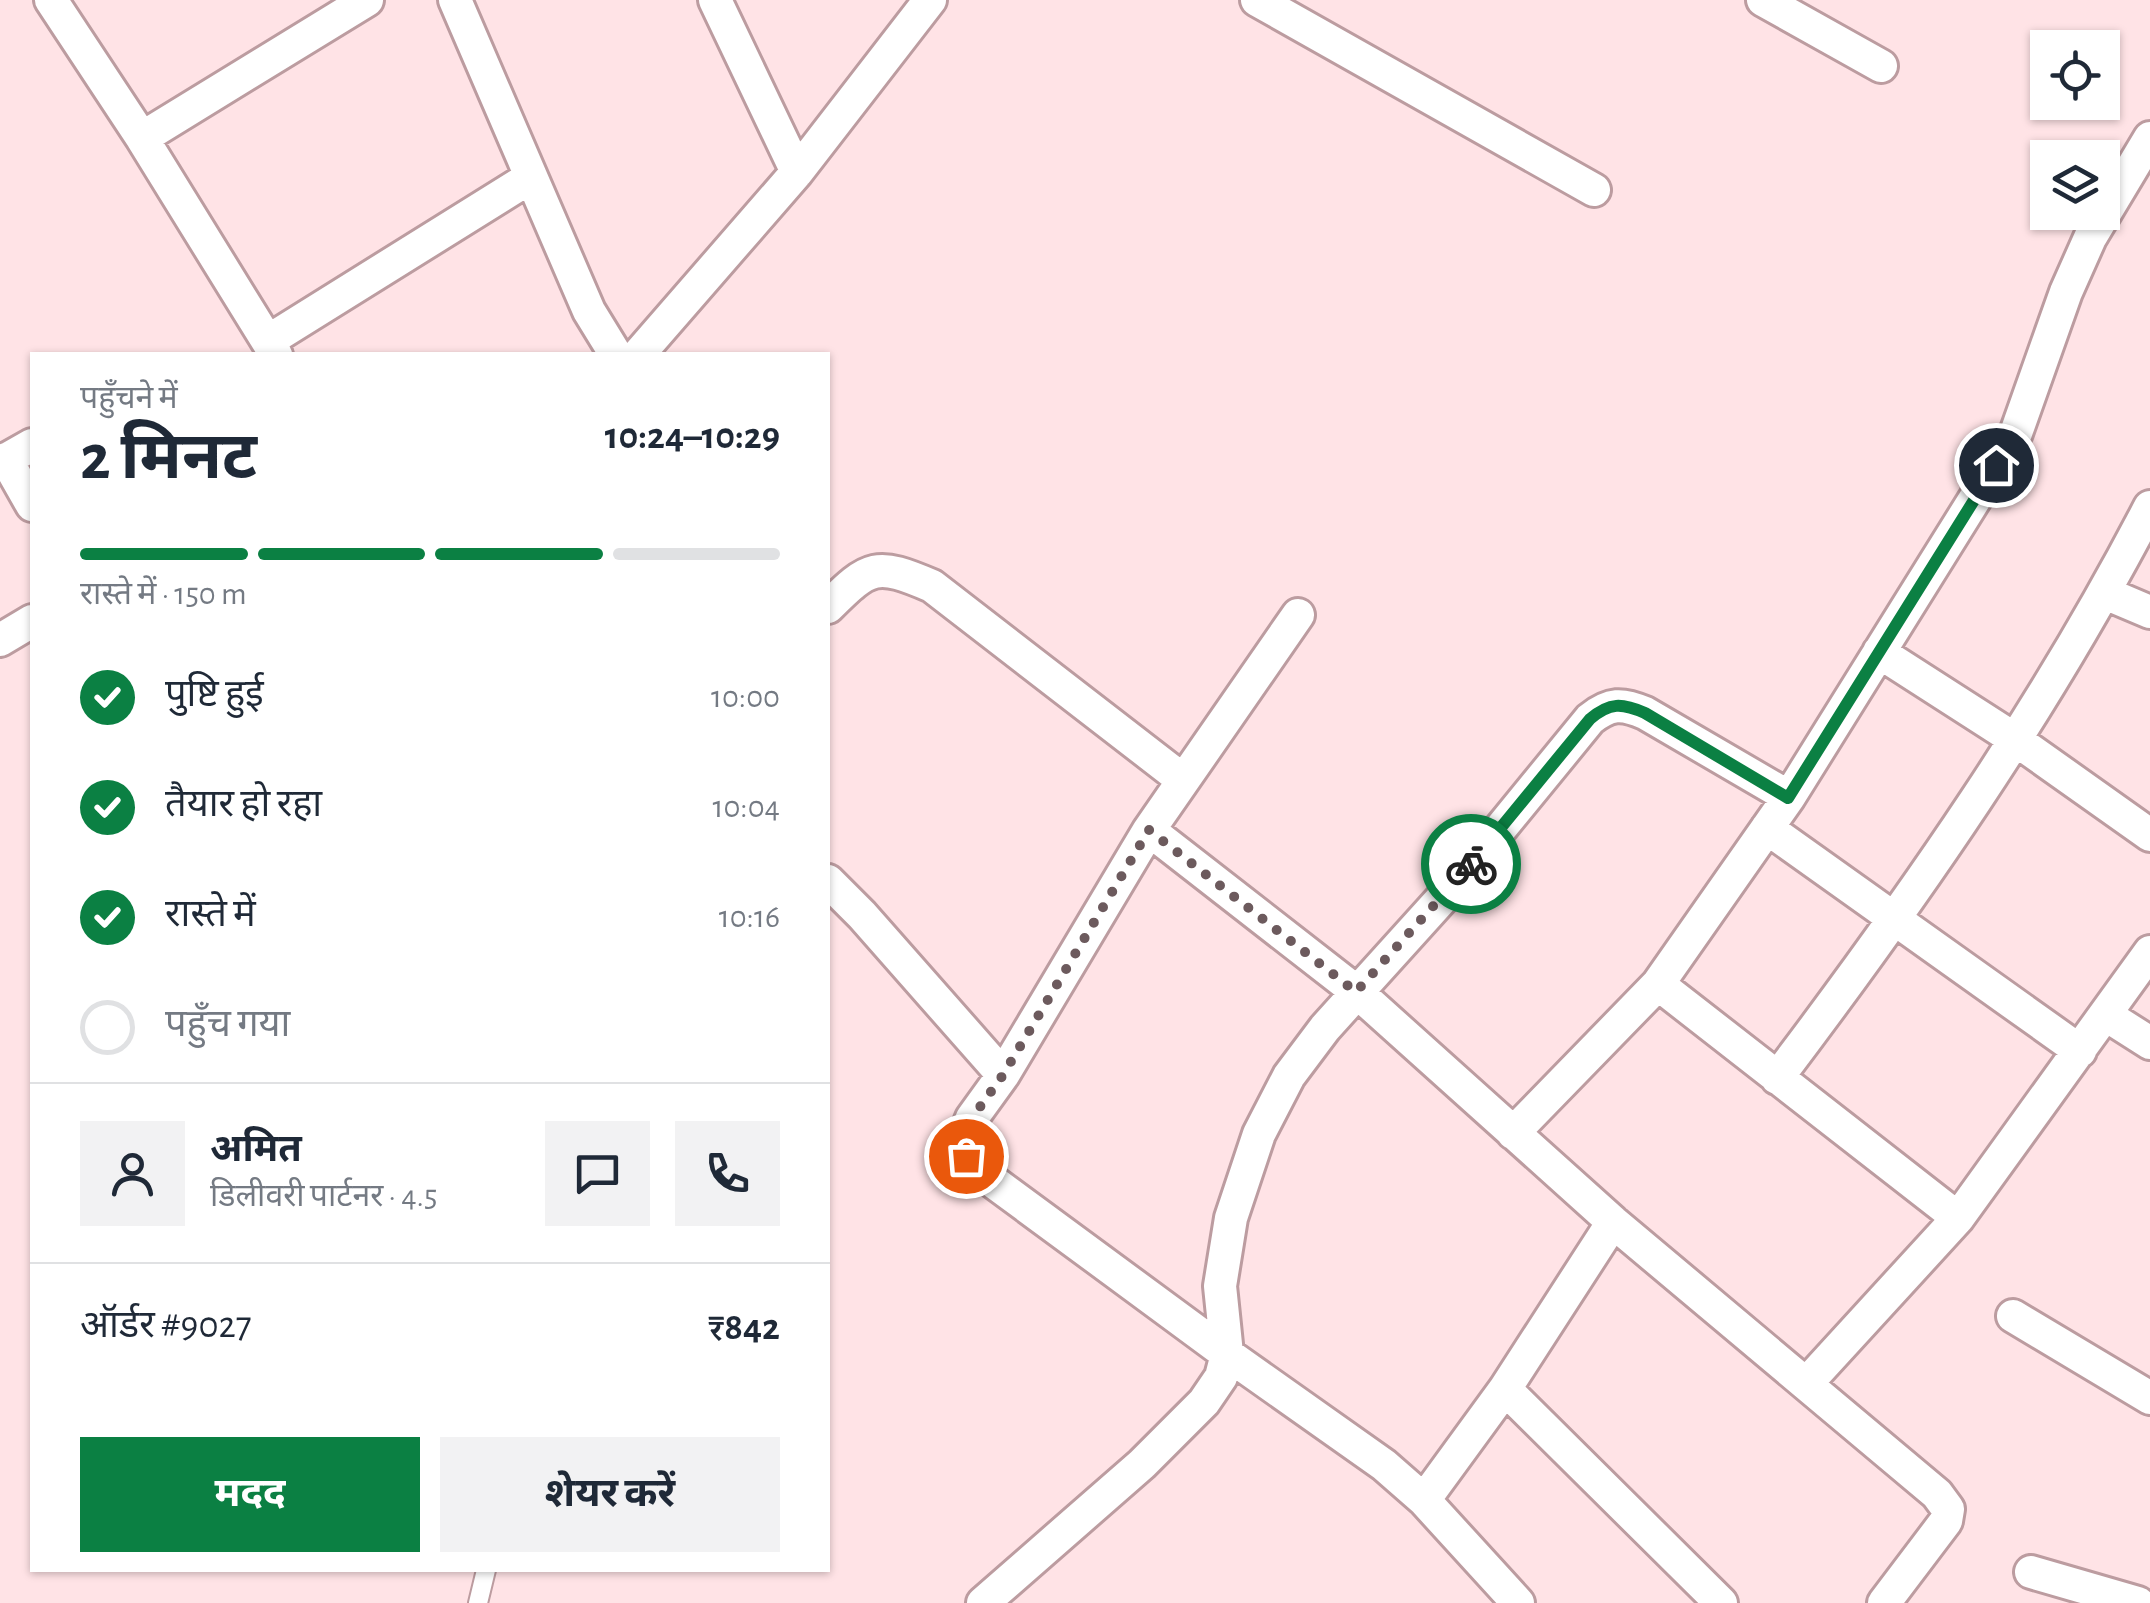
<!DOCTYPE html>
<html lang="hi">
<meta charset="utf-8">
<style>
:root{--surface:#fff;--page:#f2f2f3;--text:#1f2937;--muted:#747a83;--line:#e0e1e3;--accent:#0b8043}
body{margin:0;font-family:"Alegreya Sans","Noto Sans Devanagari",sans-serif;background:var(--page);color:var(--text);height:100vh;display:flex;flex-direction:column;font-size:38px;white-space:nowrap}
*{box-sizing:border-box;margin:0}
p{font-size:32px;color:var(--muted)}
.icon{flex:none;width:55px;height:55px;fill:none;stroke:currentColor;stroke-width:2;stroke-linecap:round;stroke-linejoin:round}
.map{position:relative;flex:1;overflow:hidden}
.panel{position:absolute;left:30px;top:352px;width:800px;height:1220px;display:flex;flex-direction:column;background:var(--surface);border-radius:0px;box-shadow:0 2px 8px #0004}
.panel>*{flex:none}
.fabs{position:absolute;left:2030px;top:30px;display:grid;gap:20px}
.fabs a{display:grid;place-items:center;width:90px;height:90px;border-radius:0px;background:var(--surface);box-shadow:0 2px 8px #0004;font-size:50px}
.pin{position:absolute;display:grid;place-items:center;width:85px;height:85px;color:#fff;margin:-42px;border:5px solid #fff;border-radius:50%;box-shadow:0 2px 10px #0007}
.courier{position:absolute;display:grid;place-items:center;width:100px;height:100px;margin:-50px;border:8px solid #0b8043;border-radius:50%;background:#fff;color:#222;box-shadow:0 2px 12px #0007}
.headline em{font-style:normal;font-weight:700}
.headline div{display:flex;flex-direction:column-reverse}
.headline{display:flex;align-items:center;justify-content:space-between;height:170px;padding:0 50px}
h1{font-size:65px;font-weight:700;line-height:75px}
.bar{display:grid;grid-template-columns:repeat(4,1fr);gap:15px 10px;align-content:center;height:120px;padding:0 50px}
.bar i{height:12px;border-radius:8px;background:var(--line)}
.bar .active{background:var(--accent)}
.bar p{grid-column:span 4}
.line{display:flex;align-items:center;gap:25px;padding:0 50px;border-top:2px solid var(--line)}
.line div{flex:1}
.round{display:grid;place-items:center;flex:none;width:105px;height:105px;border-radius:0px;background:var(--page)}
ol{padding:0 50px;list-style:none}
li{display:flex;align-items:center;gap:30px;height:110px}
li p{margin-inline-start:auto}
li .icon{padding:10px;border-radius:50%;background:var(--accent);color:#fff;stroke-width:4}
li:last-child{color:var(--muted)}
li i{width:55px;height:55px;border:5px solid var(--line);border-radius:50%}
.action{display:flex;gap:20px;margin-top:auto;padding:20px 50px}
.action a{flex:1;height:115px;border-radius:0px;background:var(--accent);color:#fff;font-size:40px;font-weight:700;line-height:115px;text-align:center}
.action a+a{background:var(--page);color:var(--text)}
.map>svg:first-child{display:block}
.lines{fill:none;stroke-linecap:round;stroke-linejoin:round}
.lane-casing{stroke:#bc9ca0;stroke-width:22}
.street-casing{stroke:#bc9ca0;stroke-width:38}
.lane{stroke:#fff;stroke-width:18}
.street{stroke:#fff;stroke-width:32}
.done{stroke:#6c5a5d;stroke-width:10;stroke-dasharray:0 18}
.route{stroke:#0b8043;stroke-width:12}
</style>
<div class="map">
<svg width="2150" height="1603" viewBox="0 0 2150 1603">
<rect width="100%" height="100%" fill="#ffe3e6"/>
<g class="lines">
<defs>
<path id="lane" d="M478 1603 486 1570"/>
<path id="street" d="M51 0 142 138 276 355
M455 0 589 311 616 355
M715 0 797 172
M1257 0 1594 190
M1763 0 1881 66
M142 138 367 0
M268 341 531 177
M638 355 797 172 930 0
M6 459 32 505
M0 463 32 445
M2105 593 2150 612
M828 607C870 565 876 562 932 586L1183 780
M1298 615 1149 830 1003 1075 972 1118 964 1138 966 1157 980 1172 1227 1354 1384 1465 1424 1500 1518 1603
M0 640 32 621
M1879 652 2016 740 2150 835
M1767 828 2080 1051
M1149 830 1357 992 1613 1222 1937 1494 1948 1509 1946 1521 1884 1603
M828 881 862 915 1003 1075
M1658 984 1958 1218
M2106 1015 2150 1043
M1777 1078C1914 897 2045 709 2150 507
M1513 1133 1658 984 1789 797 2016 433 2066 292 2090 238 2150 138
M2013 1316 2150 1398
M1806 1384 1958 1218 2150 952
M1505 1389 1721 1603
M1424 1500 1505 1389 1613 1222
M2031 1572 2138 1603
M983 1603 1142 1464 1204 1402 1221 1377 1227 1354 1220 1286 1231 1218 1259 1134 1289 1076 1325 1028 1456 883 1590 719C1610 703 1622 703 1645 713L1789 797"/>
</defs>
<use href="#lane" class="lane-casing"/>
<use href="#street" class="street-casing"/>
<use href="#lane" class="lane"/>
<use href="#street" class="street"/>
</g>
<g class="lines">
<path class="done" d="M966 1156 964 1138 972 1118 1003 1075 1149 830 1356 992 1471 864"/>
<path class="route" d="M1471 864 1590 719C1610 702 1622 703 1645 713L1788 798 1996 465"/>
</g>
</svg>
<div class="fabs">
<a><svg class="icon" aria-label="locate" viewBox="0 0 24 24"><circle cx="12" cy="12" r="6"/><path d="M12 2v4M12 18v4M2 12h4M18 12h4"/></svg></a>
<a><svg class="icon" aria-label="layers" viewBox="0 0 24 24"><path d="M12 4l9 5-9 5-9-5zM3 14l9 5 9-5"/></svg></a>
</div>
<div class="pin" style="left:966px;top:1156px;background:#ea580c"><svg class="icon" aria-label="bag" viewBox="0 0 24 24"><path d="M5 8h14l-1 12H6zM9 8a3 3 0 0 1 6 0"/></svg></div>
<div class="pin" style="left:1996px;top:465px;background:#1f2937"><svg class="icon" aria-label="home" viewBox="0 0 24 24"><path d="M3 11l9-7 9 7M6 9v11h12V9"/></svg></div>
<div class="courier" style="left:1471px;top:864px"><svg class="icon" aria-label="bike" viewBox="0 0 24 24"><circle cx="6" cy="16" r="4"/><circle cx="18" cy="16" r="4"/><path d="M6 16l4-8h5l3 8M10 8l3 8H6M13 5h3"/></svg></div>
<section class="panel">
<div class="headline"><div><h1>2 मिनट</h1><p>पहुँचने में</p></div><em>10:24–10:29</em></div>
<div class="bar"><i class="active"></i><i class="active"></i><i class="active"></i><i></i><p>रास्ते में · 150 m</p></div>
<ol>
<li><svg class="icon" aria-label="check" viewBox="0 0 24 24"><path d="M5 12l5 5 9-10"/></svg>पुष्टि हुई<p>10:00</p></li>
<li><svg class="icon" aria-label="check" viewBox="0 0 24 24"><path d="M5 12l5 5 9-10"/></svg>तैयार हो रहा<p>10:04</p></li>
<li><svg class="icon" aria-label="check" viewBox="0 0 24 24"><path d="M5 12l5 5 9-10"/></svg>रास्ते में<p>10:16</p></li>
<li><i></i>पहुँच गया</li>
</ol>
<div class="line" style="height:180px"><a class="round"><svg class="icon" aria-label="person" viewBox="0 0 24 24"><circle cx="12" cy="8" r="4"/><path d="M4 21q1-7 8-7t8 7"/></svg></a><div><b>अमित</b><p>डिलीवरी पार्टनर · 4.5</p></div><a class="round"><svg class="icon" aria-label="chat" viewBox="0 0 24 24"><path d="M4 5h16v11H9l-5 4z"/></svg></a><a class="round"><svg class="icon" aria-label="phone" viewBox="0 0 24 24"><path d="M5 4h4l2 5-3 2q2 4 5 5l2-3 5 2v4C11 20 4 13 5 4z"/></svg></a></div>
<div class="line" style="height:130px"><div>ऑर्डर #9027</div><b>₹842</b></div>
<div class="action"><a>मदद</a><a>शेयर करें</a></div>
</section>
</div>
